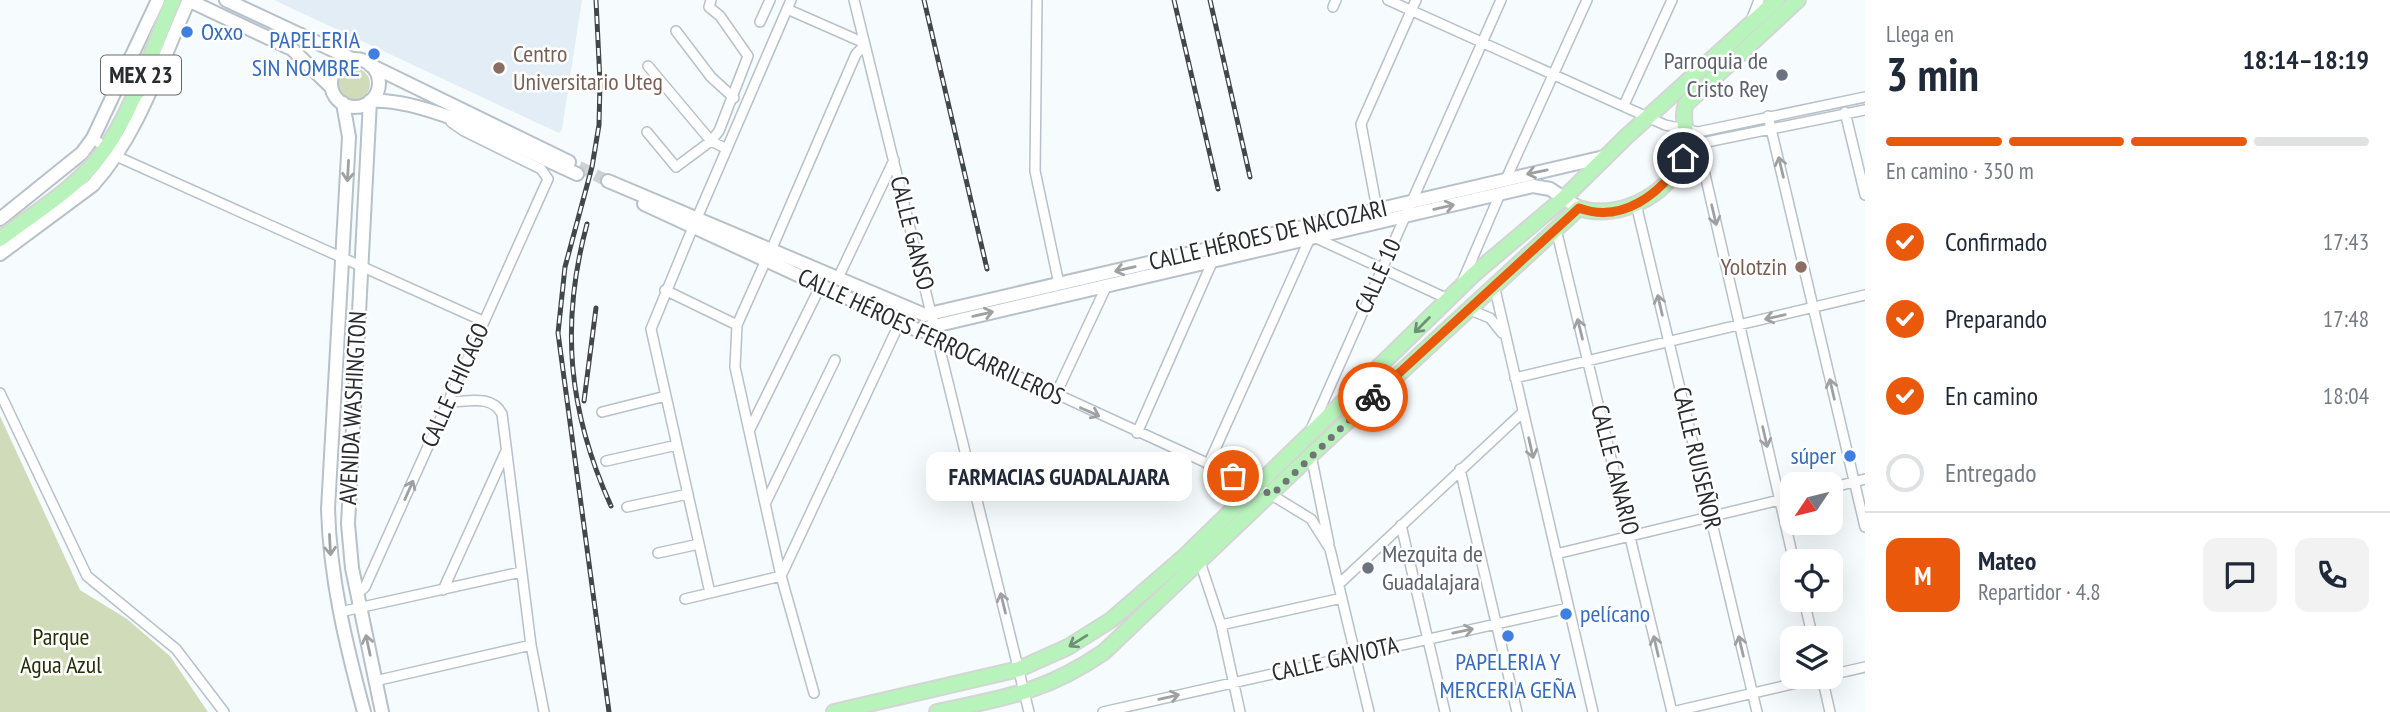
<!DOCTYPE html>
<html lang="es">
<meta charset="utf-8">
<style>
:root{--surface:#fff;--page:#f2f2f3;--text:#1f2937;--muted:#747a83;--line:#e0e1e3;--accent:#ea580c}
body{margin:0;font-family:"PT Sans Narrow",sans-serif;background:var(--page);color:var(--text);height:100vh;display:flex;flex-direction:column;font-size:26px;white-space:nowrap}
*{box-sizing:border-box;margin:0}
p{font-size:23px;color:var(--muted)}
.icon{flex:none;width:38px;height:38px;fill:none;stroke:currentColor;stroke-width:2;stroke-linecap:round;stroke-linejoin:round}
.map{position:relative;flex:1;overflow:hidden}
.sheet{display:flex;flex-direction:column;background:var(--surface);width:525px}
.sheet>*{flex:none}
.needle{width:46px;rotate:235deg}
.fabs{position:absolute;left:1780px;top:472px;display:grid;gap:14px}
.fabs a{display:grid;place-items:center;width:63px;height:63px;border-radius:14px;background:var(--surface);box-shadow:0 7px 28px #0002;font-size:35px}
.pin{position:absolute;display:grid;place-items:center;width:60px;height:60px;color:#fff;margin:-30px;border:4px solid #fff;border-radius:50%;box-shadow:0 2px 7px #0007}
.courier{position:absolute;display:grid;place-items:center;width:70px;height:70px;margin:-35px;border:5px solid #ea580c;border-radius:50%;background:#fff;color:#222;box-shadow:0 2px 9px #0007}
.bubble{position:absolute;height:49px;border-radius:14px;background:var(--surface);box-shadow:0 7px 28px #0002;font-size:23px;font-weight:600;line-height:49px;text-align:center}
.summary em{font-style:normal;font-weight:600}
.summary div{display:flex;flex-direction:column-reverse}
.summary{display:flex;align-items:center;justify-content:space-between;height:119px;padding:0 21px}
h1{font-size:46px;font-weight:600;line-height:52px}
.bar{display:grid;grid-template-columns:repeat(4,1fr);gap:10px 7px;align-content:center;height:84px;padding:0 21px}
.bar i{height:9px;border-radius:5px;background:var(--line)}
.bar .current{background:var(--accent)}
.bar p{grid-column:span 4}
.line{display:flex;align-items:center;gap:18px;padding:0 21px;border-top:2px solid var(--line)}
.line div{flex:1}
.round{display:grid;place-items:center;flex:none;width:74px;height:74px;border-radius:14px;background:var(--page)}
ol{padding:0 21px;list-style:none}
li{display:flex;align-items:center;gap:21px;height:77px}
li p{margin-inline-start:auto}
li .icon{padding:7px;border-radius:50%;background:var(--accent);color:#fff;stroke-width:4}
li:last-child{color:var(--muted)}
li i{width:38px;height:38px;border:4px solid var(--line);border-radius:50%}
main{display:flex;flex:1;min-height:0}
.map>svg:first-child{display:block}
.built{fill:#e2edf5}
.green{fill:#d0dcb9}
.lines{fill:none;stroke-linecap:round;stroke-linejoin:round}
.secondary-tunnel{stroke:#cdd2d5;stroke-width:12;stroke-dasharray:12 6;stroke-linecap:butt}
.minor-casing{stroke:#b7c1c9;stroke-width:12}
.secondary-casing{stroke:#b7c1c9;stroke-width:16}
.primary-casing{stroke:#d4d5d5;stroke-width:18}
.minor{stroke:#fff;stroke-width:9}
.secondary{stroke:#fff;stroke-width:12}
.primary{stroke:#b9f3bc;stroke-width:14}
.rail-casing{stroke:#42474a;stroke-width:5}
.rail{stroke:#fff;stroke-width:2.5;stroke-dasharray:8;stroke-linecap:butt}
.oneway{stroke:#9ea0a1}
.oneway2{stroke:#709076}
.done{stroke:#707477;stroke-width:7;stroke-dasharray:0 12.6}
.route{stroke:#ea580c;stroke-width:9}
.shop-dot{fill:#3f7fe0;stroke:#fff;stroke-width:2.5}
.education-dot{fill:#8d6e63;stroke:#fff;stroke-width:2.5}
.worship-dot{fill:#6b7280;stroke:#fff;stroke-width:2.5}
.labels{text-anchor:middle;stroke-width:5;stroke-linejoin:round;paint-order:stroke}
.shield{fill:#fff;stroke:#686b6d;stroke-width:2}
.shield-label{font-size:23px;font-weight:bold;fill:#282c2f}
.shop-label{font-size:24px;fill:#366cbe;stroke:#fff;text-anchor:start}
.education-label{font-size:24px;fill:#785e54;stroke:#fff;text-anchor:start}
.worship-label{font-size:24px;fill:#5b616d;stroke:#fff;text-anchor:end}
.street-label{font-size:24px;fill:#282c2f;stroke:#fff}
.park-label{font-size:24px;fill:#253006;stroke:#fff}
</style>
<main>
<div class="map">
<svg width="1865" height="712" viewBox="0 0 1865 712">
<rect width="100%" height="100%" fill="#f6fbfe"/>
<path class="built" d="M274 0H582L562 129 559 133Z"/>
<path class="green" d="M338 84a16 16 0 1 1 32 0a16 16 0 1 1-32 0Z
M0 416 80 590 127 619 170 656 208 712H0Z"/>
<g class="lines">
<path class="secondary-tunnel" d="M579 167 608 181"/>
<defs>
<path id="minor" d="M854 0 1029 712
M1037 0 1035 171 1059 284
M1388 0 1665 125 1698 132 1865 97
M1333 7 1336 0
M787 9 862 42
M1751 21 1759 0
M760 22 770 0
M676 31 711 77 734 98
M648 66 711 141 727 149
M1624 105 1672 0
M1845 112 1865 195
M1768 116 1865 527
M1687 130 1698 144 1794 562
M647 132 676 167 711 141 719 131 748 56 720 16 709 7 711 0
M93 138 116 156 483 321
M1692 145 1865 110
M1506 179 1587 0
M1636 204 1757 712
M1377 209 1361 124 1416 0
M697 218 791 0
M693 227 651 329 710 593
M1556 229 1672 712 1822 677
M1314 237 1448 299
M772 248 856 54 863 47
M766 260 737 325 735 367 781 576 814 693
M838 278 894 160
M1463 280 1500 194
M1494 285 1593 712
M665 290 737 325
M1468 309 1490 318 1502 333
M917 330 1257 486 1311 519 1330 549 1369 712
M1515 378 1865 295
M0 393 87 576 176 649 224 712
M1055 396 1107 285
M448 402C467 402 492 394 502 414L531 645 544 712
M602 412 666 396
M1312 427 1501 0
M750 429 821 285
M1137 433 1214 258
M1311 455 1329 544
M606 461 677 445
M1208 465 1310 238
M1460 469 1517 712
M1830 488 1865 479
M766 502 835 360
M627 507 688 494
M1401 525 1445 712
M658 553 699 544
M1556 554 1792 497
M1197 560 1200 562 1221 625 1240 712
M1339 584 1522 413
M443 590 506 451
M357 594 365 587 548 179 541 169 464 131 451 122
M685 599 781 576 900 322
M1804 600 1813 639
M340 612 521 572
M1221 625 1342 598
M1830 675 1865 667
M1822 677 1830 712
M375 681 531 645
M1103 712 1568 608"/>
<path id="secondary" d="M188 0 292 49 331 87
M226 0 352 59
M331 83a24 24 0 1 1 48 0a24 24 0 1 1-48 0Z
M370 65 569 162
M343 103 349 137 328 509C330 579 346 645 364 712
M608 181 925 315 1604 157
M644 204 917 330 1533 186 1550 189 1579 208
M0 219 82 153 93 138 158 0
M0 254 93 185C139 134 161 62 189 0
M382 712 352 568 348 524 370 101C427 97 523 150 577 174"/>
<path id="primary" d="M135 94 154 78
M0 239C35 212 77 188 103 152 132 113 154 46 173 0
M834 712 1019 669 1068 647 1111 620 1185 556 1474 274 1564 198 1627 136 1777 0
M937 712C1004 698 1046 692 1104 652L1311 455 1579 208C1620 222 1677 192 1686 147 1689 133 1680 118 1686 104L1798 0"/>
</defs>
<use href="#minor" class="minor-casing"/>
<use href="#secondary" class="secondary-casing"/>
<use href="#primary" class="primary-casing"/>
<use href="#minor" class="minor"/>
<use href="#secondary" class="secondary"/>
<use href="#primary" class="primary"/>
<defs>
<path id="rail" d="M596 0 600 82 599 125 592 167 565 267 558 333 609 712
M924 0 987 269
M1174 0 1218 189
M1210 0 1250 177
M587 224C560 324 568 411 611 506
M584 401 596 308"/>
</defs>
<use href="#rail" class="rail-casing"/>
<use href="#rail" class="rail"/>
</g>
<defs><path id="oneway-shaft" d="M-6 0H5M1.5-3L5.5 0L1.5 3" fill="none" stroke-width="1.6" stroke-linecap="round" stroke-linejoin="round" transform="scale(1.75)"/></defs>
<g class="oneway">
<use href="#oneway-shaft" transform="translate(1781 167) rotate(-103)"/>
<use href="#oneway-shaft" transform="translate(348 171) rotate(93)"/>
<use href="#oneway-shaft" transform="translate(1537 172) rotate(168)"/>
<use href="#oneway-shaft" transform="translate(1444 207) rotate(-13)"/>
<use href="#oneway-shaft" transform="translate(1714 215) rotate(77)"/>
<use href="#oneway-shaft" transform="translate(1125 269) rotate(167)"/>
<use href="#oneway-shaft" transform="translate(1660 305) rotate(-103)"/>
<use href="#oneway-shaft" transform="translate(983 314) rotate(-13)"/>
<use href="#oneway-shaft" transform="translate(1775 317) rotate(167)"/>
<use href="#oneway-shaft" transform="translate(1580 329) rotate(-104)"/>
<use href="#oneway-shaft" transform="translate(1832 389) rotate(-103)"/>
<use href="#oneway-shaft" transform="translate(1090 412) rotate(24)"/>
<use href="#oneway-shaft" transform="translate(1765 437) rotate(77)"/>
<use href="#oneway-shaft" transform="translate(1531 448) rotate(77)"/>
<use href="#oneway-shaft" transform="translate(409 490) rotate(-66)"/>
<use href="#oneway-shaft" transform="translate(330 545) rotate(87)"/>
<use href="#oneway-shaft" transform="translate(1003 603) rotate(-104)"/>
<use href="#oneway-shaft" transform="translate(1463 631) rotate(-12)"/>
<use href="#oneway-shaft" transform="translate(368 645) rotate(-102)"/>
<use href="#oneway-shaft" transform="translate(1656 646) rotate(-103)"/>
<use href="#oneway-shaft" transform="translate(1741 646) rotate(-103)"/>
<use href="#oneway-shaft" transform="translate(1169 697) rotate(-13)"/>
</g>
<g class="oneway2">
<use href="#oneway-shaft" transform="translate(1422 325) rotate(135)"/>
<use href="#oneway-shaft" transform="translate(1078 641) rotate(148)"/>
</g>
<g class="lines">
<path class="done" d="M1233 476 1272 495 1373 397"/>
<path class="route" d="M1373 397 1579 208C1622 224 1661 194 1683 158"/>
</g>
<g class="shop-dot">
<circle cx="187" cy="32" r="7"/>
<circle cx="374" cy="54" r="7"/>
<circle cx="1850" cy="456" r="7"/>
<circle cx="1566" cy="614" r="7"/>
<circle cx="1508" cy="636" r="7"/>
</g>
<g class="education-dot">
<circle cx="499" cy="68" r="7"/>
<circle cx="1801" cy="267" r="7"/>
</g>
<g class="worship-dot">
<circle cx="1782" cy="75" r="7"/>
<circle cx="1368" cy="568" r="7"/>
</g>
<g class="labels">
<rect class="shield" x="101" y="55.5" width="80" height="39" rx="5"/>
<g class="shield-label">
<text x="141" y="83">MEX 23</text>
</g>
<g class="shop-label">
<text x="201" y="40">Oxxo</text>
<text x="360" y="48" text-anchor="end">PAPELERIA<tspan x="360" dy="28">SIN NOMBRE</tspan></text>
<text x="1836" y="464" text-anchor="end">súper</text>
<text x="1580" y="622">pelícano</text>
<text x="1508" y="670" text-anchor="middle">PAPELERIA Y<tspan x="1508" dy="28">MERCERIA GEÑA</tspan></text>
</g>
<g class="education-label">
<text x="513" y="62">Centro<tspan x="513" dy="28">Universitario Uteg</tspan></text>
<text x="1787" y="275" text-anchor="end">Yolotzin</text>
</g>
<g class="worship-label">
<text x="1768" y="69">Parroquia de<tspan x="1768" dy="28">Cristo Rey</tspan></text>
<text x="1382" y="562" text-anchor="start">Mezquita de<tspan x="1382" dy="28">Guadalajara</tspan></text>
</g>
<g class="street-label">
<text transform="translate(912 233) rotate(76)" y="8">CALLE GANSO</text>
<text transform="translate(1268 235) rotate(-13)" y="8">CALLE HÉROES DE NACOZARI</text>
<text transform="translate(1378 276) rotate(-66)" y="8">CALLE 10</text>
<text transform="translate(931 337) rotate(25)" y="8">CALLE HÉROES FERROCARRILEROS</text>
<text transform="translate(455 385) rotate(-66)" y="8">CALLE CHICAGO</text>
<text transform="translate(353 408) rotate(-87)" y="8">AVENIDA WASHINGTON</text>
<text transform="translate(1697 458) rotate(77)" y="8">CALLE RUISEÑOR</text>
<text transform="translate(1615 470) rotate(76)" y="8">CALLE CANARIO</text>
<text transform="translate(1335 659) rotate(-13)" y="8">CALLE GAVIOTA</text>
</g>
<g class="park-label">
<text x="61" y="645">Parque<tspan x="61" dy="28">Agua Azul</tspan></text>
</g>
</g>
</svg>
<div class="fabs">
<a><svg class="needle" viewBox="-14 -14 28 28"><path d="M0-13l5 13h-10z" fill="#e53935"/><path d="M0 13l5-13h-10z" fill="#747a83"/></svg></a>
<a><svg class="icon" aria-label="locate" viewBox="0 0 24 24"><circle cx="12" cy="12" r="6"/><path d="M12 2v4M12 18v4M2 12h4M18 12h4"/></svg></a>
<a><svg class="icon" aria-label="layers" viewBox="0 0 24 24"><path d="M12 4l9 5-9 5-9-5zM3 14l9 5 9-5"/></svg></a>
</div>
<div class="pin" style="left:1233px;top:476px;background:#ea580c"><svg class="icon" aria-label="bag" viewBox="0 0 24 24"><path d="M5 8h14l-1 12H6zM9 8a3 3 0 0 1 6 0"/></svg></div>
<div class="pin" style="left:1683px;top:158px;background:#1f2937"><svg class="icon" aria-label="home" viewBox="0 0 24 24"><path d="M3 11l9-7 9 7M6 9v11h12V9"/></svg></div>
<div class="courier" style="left:1373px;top:397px"><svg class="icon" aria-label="bike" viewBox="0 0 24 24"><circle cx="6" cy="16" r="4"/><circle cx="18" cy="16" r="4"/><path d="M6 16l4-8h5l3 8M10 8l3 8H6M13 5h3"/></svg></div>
<div class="bubble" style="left:926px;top:452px;width:266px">FARMACIAS GUADALAJARA</div>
</div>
<section class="sheet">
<div class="summary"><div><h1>3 min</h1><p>Llega en</p></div><em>18:14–18:19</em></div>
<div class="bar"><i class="current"></i><i class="current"></i><i class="current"></i><i></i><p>En camino · 350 m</p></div>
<ol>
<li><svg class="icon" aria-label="check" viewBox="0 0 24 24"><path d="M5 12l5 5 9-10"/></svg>Confirmado<p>17:43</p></li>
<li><svg class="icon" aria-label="check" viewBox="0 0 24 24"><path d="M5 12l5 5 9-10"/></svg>Preparando<p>17:48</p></li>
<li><svg class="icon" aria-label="check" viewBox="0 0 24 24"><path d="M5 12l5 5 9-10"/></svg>En camino<p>18:04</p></li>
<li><i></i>Entregado</li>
</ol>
<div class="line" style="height:126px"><b class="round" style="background:var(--accent);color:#fff">M</b><div><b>Mateo</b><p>Repartidor · 4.8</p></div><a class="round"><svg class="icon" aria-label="chat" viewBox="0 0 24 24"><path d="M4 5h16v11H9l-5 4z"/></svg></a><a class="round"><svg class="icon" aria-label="phone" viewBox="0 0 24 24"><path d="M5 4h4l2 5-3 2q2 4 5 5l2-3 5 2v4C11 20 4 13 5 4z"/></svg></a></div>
</section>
</main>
